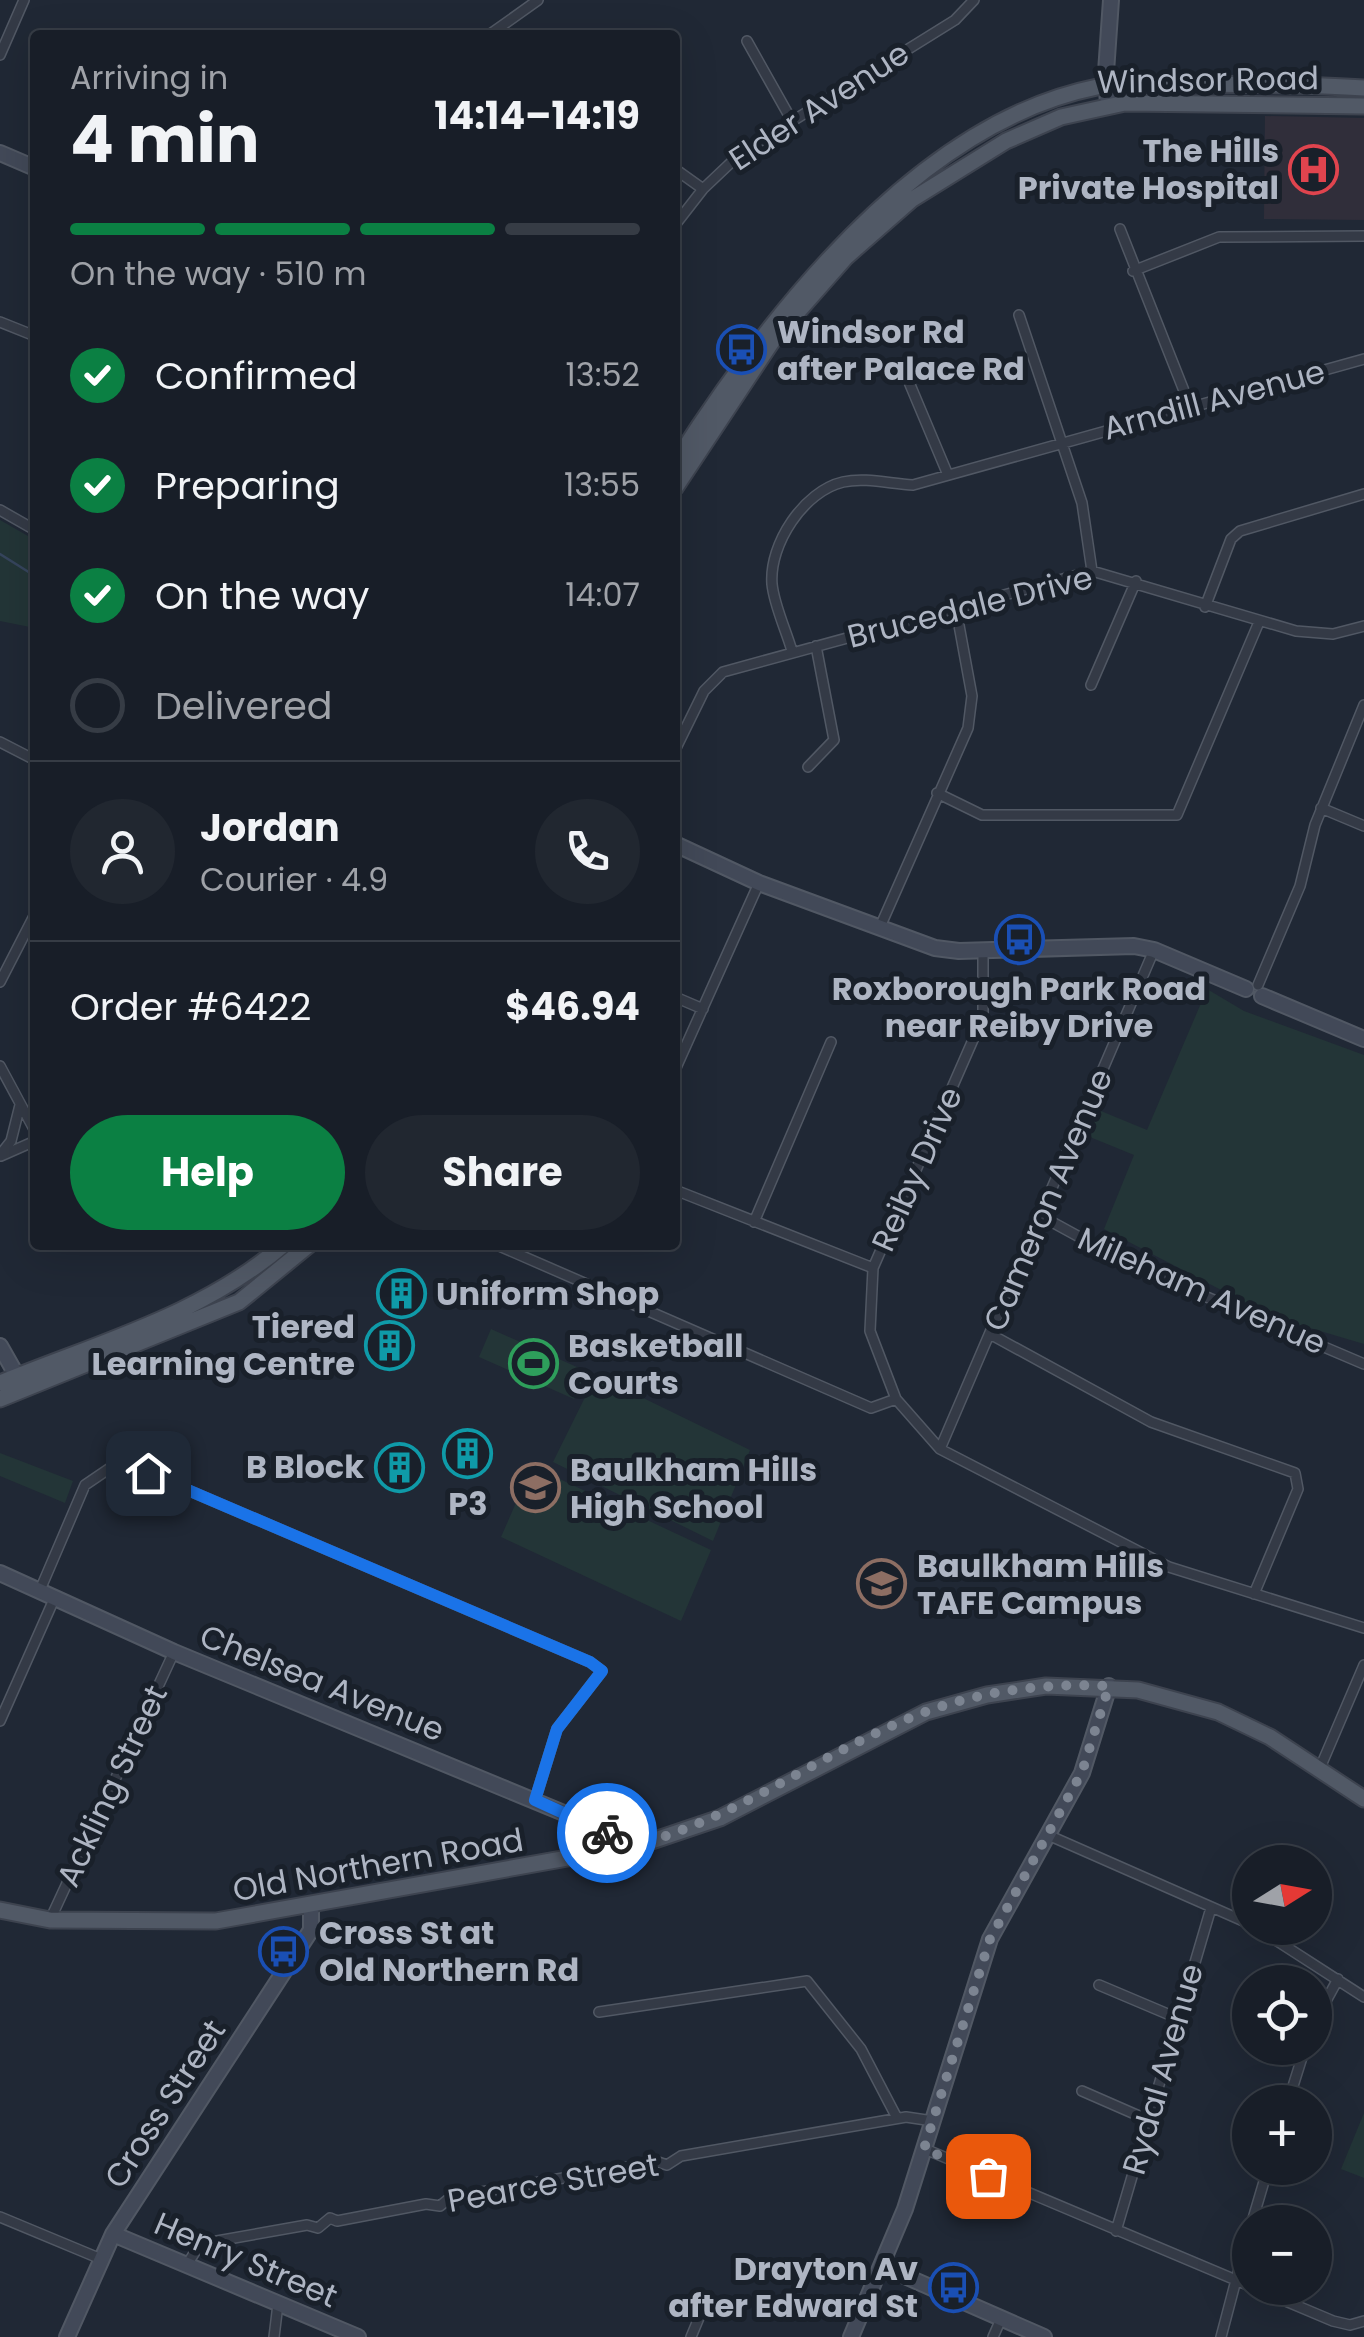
<!DOCTYPE html>
<meta charset="utf-8">
<style>
:root{--surface:#181e28;--page:#212730;--text:#f1f3f6;--muted:#9fa2a8;--line:#363c45;--accent:#0b8043}
body{margin:0;font-family:Poppins,sans-serif;background:var(--page);color:var(--text);height:100vh;display:flex;flex-direction:column;font-size:38px;white-space:nowrap}
*{box-sizing:border-box;margin:0}
p{font-size:32px;color:var(--muted)}
.icon{flex:none;width:55px;height:55px;fill:none;stroke:currentColor;stroke-width:2;stroke-linecap:round;stroke-linejoin:round}
.map{position:relative;flex:1;overflow:hidden}
.sheet{position:absolute;left:30px;top:30px;width:650px;height:1220px;display:flex;flex-direction:column;background:var(--surface);border-radius:10px;box-shadow:0 10px 40px #0002,0 0 0 2px var(--line)}
.sheet>*{flex:none}
.needle{width:65px;rotate:79deg}
.fabs{position:absolute;left:1232px;top:1845px;display:grid;gap:20px}
.fabs a{display:grid;place-items:center;width:100px;height:100px;border-radius:50%;background:var(--surface);box-shadow:0 10px 40px #0002,0 0 0 2px var(--line);font-size:50px}
.pin{position:absolute;display:grid;place-items:center;width:85px;height:85px;color:#fff;margin:-42px;border-radius:20px;box-shadow:0 5px 15px #0006}
.courier{position:absolute;display:grid;place-items:center;width:100px;height:100px;margin:-50px;border:8px solid #1a73e8;border-radius:50%;background:#fff;color:#222;box-shadow:0 2px 12px #0007}
.summary em{font-style:normal;font-weight:700}
.summary div{display:flex;flex-direction:column-reverse}
.summary{display:flex;align-items:center;justify-content:space-between;height:170px;padding:0 40px}
h1{font-size:65px;font-weight:700;line-height:75px}
.bar{display:grid;grid-template-columns:repeat(4,1fr);gap:15px 10px;align-content:center;height:120px;padding:0 40px}
.bar i{height:12px;border-radius:8px;background:var(--line)}
.bar .on{background:var(--accent)}
.bar p{grid-column:span 4}
.line{display:flex;align-items:center;gap:25px;padding:0 40px;border-top:2px solid var(--line)}
.line div{flex:1}
.round{display:grid;place-items:center;flex:none;width:105px;height:105px;border-radius:52px;background:var(--page)}
ol{padding:0 40px;list-style:none}
li{display:flex;align-items:center;gap:30px;height:110px}
li p{margin-inline-start:auto}
li .icon{padding:10px;border-radius:50%;background:var(--accent);color:#fff;stroke-width:4}
li:last-child{color:var(--muted)}
li i{width:55px;height:55px;border:5px solid var(--line);border-radius:50%}
.button{display:flex;gap:20px;margin-top:auto;padding:20px 40px}
.button a{flex:1;height:115px;border-radius:60px;background:var(--accent);color:#fff;font-size:40px;font-weight:700;line-height:115px;text-align:center}
.button a+a{background:var(--page);color:var(--text)}
.map>svg:first-child{display:block}
.medical{fill:#302e3a}
.green{fill:#233537}
.lines{fill:none;stroke-linecap:round;stroke-linejoin:round}
.stream{stroke:#36455d;stroke-width:2.5}
.street-casing{stroke:#515864;stroke-width:12}
.secondary-casing{stroke:#515864;stroke-width:18}
.primary-casing{stroke:#3d434f;stroke-width:19}
.street{stroke:#343a46;stroke-width:9}
.secondary{stroke:#424958;stroke-width:14}
.primary{stroke:#515966;stroke-width:15}
.done{stroke:#7c8491;stroke-width:10;stroke-dasharray:0 18}
.route{stroke:#1a73e8;stroke-width:12}
.labels{text-anchor:middle;stroke-width:10;stroke-linejoin:round;paint-order:stroke}
.street-label{font-size:32px;fill:#aeb5c3;stroke:#19202a}
.poi-label{font-size:32px;font-weight:bold;fill:#aeb5c3;stroke:#19202a;text-anchor:start}
</style>
<div class="map">
<svg width="1364" height="2337" viewBox="0 0 1364 2337">
<rect width="100%" height="100%" fill="#202835"/>
<path class="medical" d="M1265 116 1364 118V220L1264 219Z"/>
<path class="green" d="M0 520 35 540V628L0 621Z
M1207 989 1244 1011 1364 1055V1344L1273 1317 1104 1229 1134 1155 1085 1135 1096 1109 1147 1130Z
M491 1329 586 1371 574 1399 479 1357Z
M596 1375 750 1450 713 1541 553 1462Z
M0 1453 73 1481 65 1503 0 1476Z
M532 1466 711 1550 681 1621 501 1537Z
M1364 2113V2178L1341 2169Z"/>
<g class="lines">
<path class="stream" d="M0 554 35 576"/>
<defs>
<path id="street" d="M489 35 538 0
M747 41 792 121
M0 55 24 0
M675 169 703 189
M675 225 703 189 741 153 955 20 974 0
M1120 229 1190 406
M1133 271 1219 237 1364 236
M1019 315 1082 503 1092 571
M0 322 35 336
M906 375 948 475
M0 510 35 530
M1205 607 1231 539 1240 531 1364 494
M792 651C786 630 774 605 772 584 769 544 804 491 843 482 865 477 891 484 913 485L1364 359
M1091 685 1136 581
M0 742 35 760
M675 750 704 691 723 672 1092 571 1296 631 1333 634 1364 626
M808 767 834 740 816 646
M937 793 982 815H1177L1259 622
M1321 808 1364 826
M880 927 968 728 972 696 956 609
M983 950V1017L873 1268 870 1331 896 1399 940 1449 1169 1567 1364 1628
M0 982 35 914
M1258 985 1300 886 1315 825 1364 705
M675 997 703 1009
M0 1066 35 1131
M675 1070 759 883
M0 1155 11 1141 20 1105
M1 1156 35 1141
M675 1190 873 1268
M1041 1216 1127 1263 1364 1364
M754 1222 831 1042
M497 1245 871 1408 896 1399
M990 1334 1151 1422 1295 1473 1298 1489 1254 1594
M940 1449 1154 950
M40 1590 85 1485 110 1468 148 1473 590 1662 602 1671 557 1729 535 1800
M0 1721 55 1597
M1320 1768 1364 1665
M1048 1835 1250 1924
M50 1920 174 1652
M1257 1928 1364 1997
M1099 1985 1177 2018
M599 2012 807 1981 861 2049 897 2118
M1315 2021 1338 1979
M1082 2091 1146 2119
M1288 2102 1305 2048
M925 2149 1333 2321 1350 2325 1364 2321
M0 2217 101 2259
M1252 2222 1268 2168
M1116 2231 1211 1908
M188 2263 200 2244 307 2225 318 2228 330 2218 337 2221 426 2204 440 2206 451 2197 658 2162 667 2165 681 2156 906 2117 933 2121
M274 2337 278 2304
M691 2337 708 2296
M993 2337 1001 2319
M1221 2337 1250 2227"/>
<path id="secondary" d="M1108 105 1106 72 1111 0
M0 153 35 168
M675 844 759 883 935 948 959 951 1134 946 1154 950 1246 989
M1262 996 1364 1039
M0 1346 17 1376
M0 1573 174 1652 600 1828 614 1850
M113 2234 358 2337
M882 2266 1044 2337
M67 2337 113 2234 311 1930V1906
M851 2337 905 2209 990 1939 1082 1773 1109 1686"/>
<path id="primary" d="M675 463C768 317 917 123 1097 87 1135 80 1174 84 1212 84 1262 85 1313 84 1364 88
M675 488 773 340 846 257 911 200 1006 141 1061 117 1125 103 1364 106
M0 1383C97 1343 202 1315 283 1245
M0 1399 239 1302 309 1245
M0 1910 50 1920 216 1921 640 1845 720 1818 926 1712 987 1695 1046 1686 1138 1690 1218 1712 1270 1737 1364 1799"/>
</defs>
<use href="#street" class="street-casing"/>
<use href="#secondary" class="secondary-casing"/>
<use href="#primary" class="primary-casing"/>
<use href="#street" class="street"/>
<use href="#secondary" class="secondary"/>
<use href="#primary" class="primary"/>
</g>
<g class="lines">
<path class="done" d="M607 1833 614 1850C730 1827 819 1751 928 1711 986 1690 1048 1683 1109 1686L1082 1772 990 1939 924 2149 988 2176"/>
<path class="route" d="M148 1473 590 1662 602 1671 557 1729 535 1800 607 1833"/>
</g>
<defs>
<symbol id="hospital-ring" viewBox="-11 -11 22 22"><circle r="9.5" fill="#19202a" stroke="#e0444e" stroke-width="1.5"/><path d="M-5-5h3v3.5h4V-5h3V5h-3V1.5h-4V5h-3Z" fill="#e0444e"/></symbol>
<symbol id="bus-ring" viewBox="-11 -11 22 22"><circle r="9.5" fill="#19202a" stroke="#1a4fb4" stroke-width="1.5"/><path d="M-5-6H5V4H4V6H2V4H-2V6H-4V4H-5ZM-3.5-4V0h7V-4ZM-3.5 1.2v1.5H-2V1.2ZM2 1.2v1.5H3.5V1.2Z" fill="#1a4fb4"/></symbol>
<symbol id="building-ring" viewBox="-11 -11 22 22"><circle r="9.5" fill="#19202a" stroke="#0f9aa8" stroke-width="1.5"/><path d="M-4-6H4V6H1V3H-1V6H-4ZM-2.5-4.3h1.7v1.8h-1.7ZM.8-4.3h1.7v1.8H.8ZM-2.5-1h1.7V.8h-1.7ZM.8-1h1.7V.8H.8Z" fill="#0f9aa8"/></symbol>
<symbol id="stadium-ring" viewBox="-11 -11 22 22"><circle r="9.5" fill="#19202a" stroke="#2e9e5b" stroke-width="1.5"/><path d="M0-5a6.5 5 0 1 0 0 10a6.5 5 0 1 0 0-10ZM-3.5-1.8h7v3.6h-7Z" fill="#2e9e5b"/></symbol>
<symbol id="school-ring" viewBox="-11 -11 22 22"><circle r="9.5" fill="#19202a" stroke="#8d6e63" stroke-width="1.5"/><path d="M0-5L7-2L0 1L-7-2ZM-4 1L0 2.5L4 1V4Q0 6-4 4Z" fill="#8d6e63"/></symbol>
<symbol id="university-ring" viewBox="-11 -11 22 22"><circle r="9.5" fill="#19202a" stroke="#8d6e63" stroke-width="1.5"/><path d="M0-5L7-2L0 1L-7-2ZM-4 1L0 2.5L4 1V4Q0 6-4 4Z" fill="#8d6e63"/></symbol>
</defs>
<g fill-rule="evenodd">
<use href="#hospital-ring" x="1286" y="142" width="55" height="55"/>
<use href="#bus-ring" x="714" y="322" width="55" height="55"/>
<use href="#bus-ring" x="992" y="912" width="55" height="55"/>
<use href="#building-ring" x="374" y="1266" width="55" height="55"/>
<use href="#building-ring" x="362" y="1318" width="55" height="55"/>
<use href="#stadium-ring" x="506" y="1336" width="55" height="55"/>
<use href="#building-ring" x="440" y="1426" width="55" height="55"/>
<use href="#building-ring" x="372" y="1440" width="55" height="55"/>
<use href="#school-ring" x="508" y="1460" width="55" height="55"/>
<use href="#university-ring" x="854" y="1556" width="55" height="55"/>
<use href="#bus-ring" x="256" y="1924" width="55" height="55"/>
<use href="#bus-ring" x="926" y="2260" width="55" height="55"/>
</g>
<g class="labels">
<g class="street-label">
<text transform="translate(1208 80) rotate(-1)" y="11">Windsor Road</text>
<text transform="translate(819 106) rotate(-33)" y="11">Elder Avenue</text>
<text transform="translate(1214 400) rotate(-15)" y="11">Arndill Avenue</text>
<text transform="translate(970 607) rotate(-14)" y="11">Brucedale Drive</text>
<text transform="translate(917 1169) rotate(-66)" y="11">Reiby Drive</text>
<text transform="translate(1048 1200) rotate(-67)" y="11">Cameron Avenue</text>
<text transform="translate(1202 1291) rotate(24)" y="11">Mileham Avenue</text>
<text transform="translate(322 1683) rotate(22)" y="11">Chelsea Avenue</text>
<text transform="translate(112 1786) rotate(-65)" y="11">Ackling Street</text>
<text transform="translate(378 1865) rotate(-10)" y="11">Old Northern Road</text>
<text transform="translate(1163 2069) rotate(-74)" y="11">Rydal Avenue</text>
<text transform="translate(165 2104) rotate(-57)" y="11">Cross Street</text>
<text transform="translate(553 2183) rotate(-10)" y="11">Pearce Street</text>
<text transform="translate(246 2260) rotate(23)" y="11">Henry Street</text>
</g>
<g class="poi-label">
<text x="1279" y="162" text-anchor="end">The Hills<tspan x="1279" dy="37">Private Hospital</tspan></text>
<text x="777" y="343">Windsor Rd<tspan x="777" dy="37">after Palace Rd</tspan></text>
<text x="1019" y="1000" text-anchor="middle">Roxborough Park Road<tspan x="1019" dy="37">near Reiby Drive</tspan></text>
<text x="436" y="1305">Uniform Shop</text>
<text x="355" y="1338" text-anchor="end">Tiered<tspan x="355" dy="37">Learning Centre</tspan></text>
<text x="568" y="1357">Basketball<tspan x="568" dy="37">Courts</tspan></text>
<text x="364" y="1478" text-anchor="end">B Block</text>
<text x="570" y="1481">Baulkham Hills<tspan x="570" dy="37">High School</tspan></text>
<text x="468" y="1515" text-anchor="middle">P3</text>
<text x="917" y="1577">Baulkham Hills<tspan x="917" dy="37">TAFE Campus</tspan></text>
<text x="319" y="1944">Cross St at<tspan x="319" dy="37">Old Northern Rd</tspan></text>
<text x="918" y="2280" text-anchor="end">Drayton Av<tspan x="918" dy="37">after Edward St</tspan></text>
</g>
</g>
</svg>
<div class="fabs">
<a><svg class="needle" viewBox="-14 -14 28 28"><path d="M0-13l5 13h-10z" fill="#e53935"/><path d="M0 13l5-13h-10z" fill="#9fa2a8"/></svg></a>
<a><svg class="icon" aria-label="locate" viewBox="0 0 24 24"><circle cx="12" cy="12" r="6"/><path d="M12 2v4M12 18v4M2 12h4M18 12h4"/></svg></a>
<a>+</a>
<a>−</a>
</div>
<div class="pin" style="left:988px;top:2176px;background:#ea580c"><svg class="icon" aria-label="bag" viewBox="0 0 24 24"><path d="M5 8h14l-1 12H6zM9 8a3 3 0 0 1 6 0"/></svg></div>
<div class="pin" style="left:148px;top:1473px;background:#1f2937"><svg class="icon" aria-label="home" viewBox="0 0 24 24"><path d="M3 11l9-7 9 7M6 9v11h12V9"/></svg></div>
<div class="courier" style="left:607px;top:1833px"><svg class="icon" aria-label="bike" viewBox="0 0 24 24"><circle cx="6" cy="16" r="4"/><circle cx="18" cy="16" r="4"/><path d="M6 16l4-8h5l3 8M10 8l3 8H6M13 5h3"/></svg></div>
<section class="sheet">
<div class="summary"><div><h1>4 min</h1><p>Arriving in</p></div><em>14:14–14:19</em></div>
<div class="bar"><i class="on"></i><i class="on"></i><i class="on"></i><i></i><p>On the way · 510 m</p></div>
<ol>
<li><svg class="icon" aria-label="check" viewBox="0 0 24 24"><path d="M5 12l5 5 9-10"/></svg>Confirmed<p>13:52</p></li>
<li><svg class="icon" aria-label="check" viewBox="0 0 24 24"><path d="M5 12l5 5 9-10"/></svg>Preparing<p>13:55</p></li>
<li><svg class="icon" aria-label="check" viewBox="0 0 24 24"><path d="M5 12l5 5 9-10"/></svg>On the way<p>14:07</p></li>
<li><i></i>Delivered</li>
</ol>
<div class="line" style="height:180px"><a class="round"><svg class="icon" aria-label="person" viewBox="0 0 24 24"><circle cx="12" cy="8" r="4"/><path d="M4 21q1-7 8-7t8 7"/></svg></a><div><b>Jordan</b><p>Courier · 4.9</p></div><a class="round"><svg class="icon" aria-label="phone" viewBox="0 0 24 24"><path d="M5 4h4l2 5-3 2q2 4 5 5l2-3 5 2v4C11 20 4 13 5 4z"/></svg></a></div>
<div class="line" style="height:130px"><div>Order #6422</div><b>$46.94</b></div>
<div class="button"><a>Help</a><a>Share</a></div>
</section>
</div>
